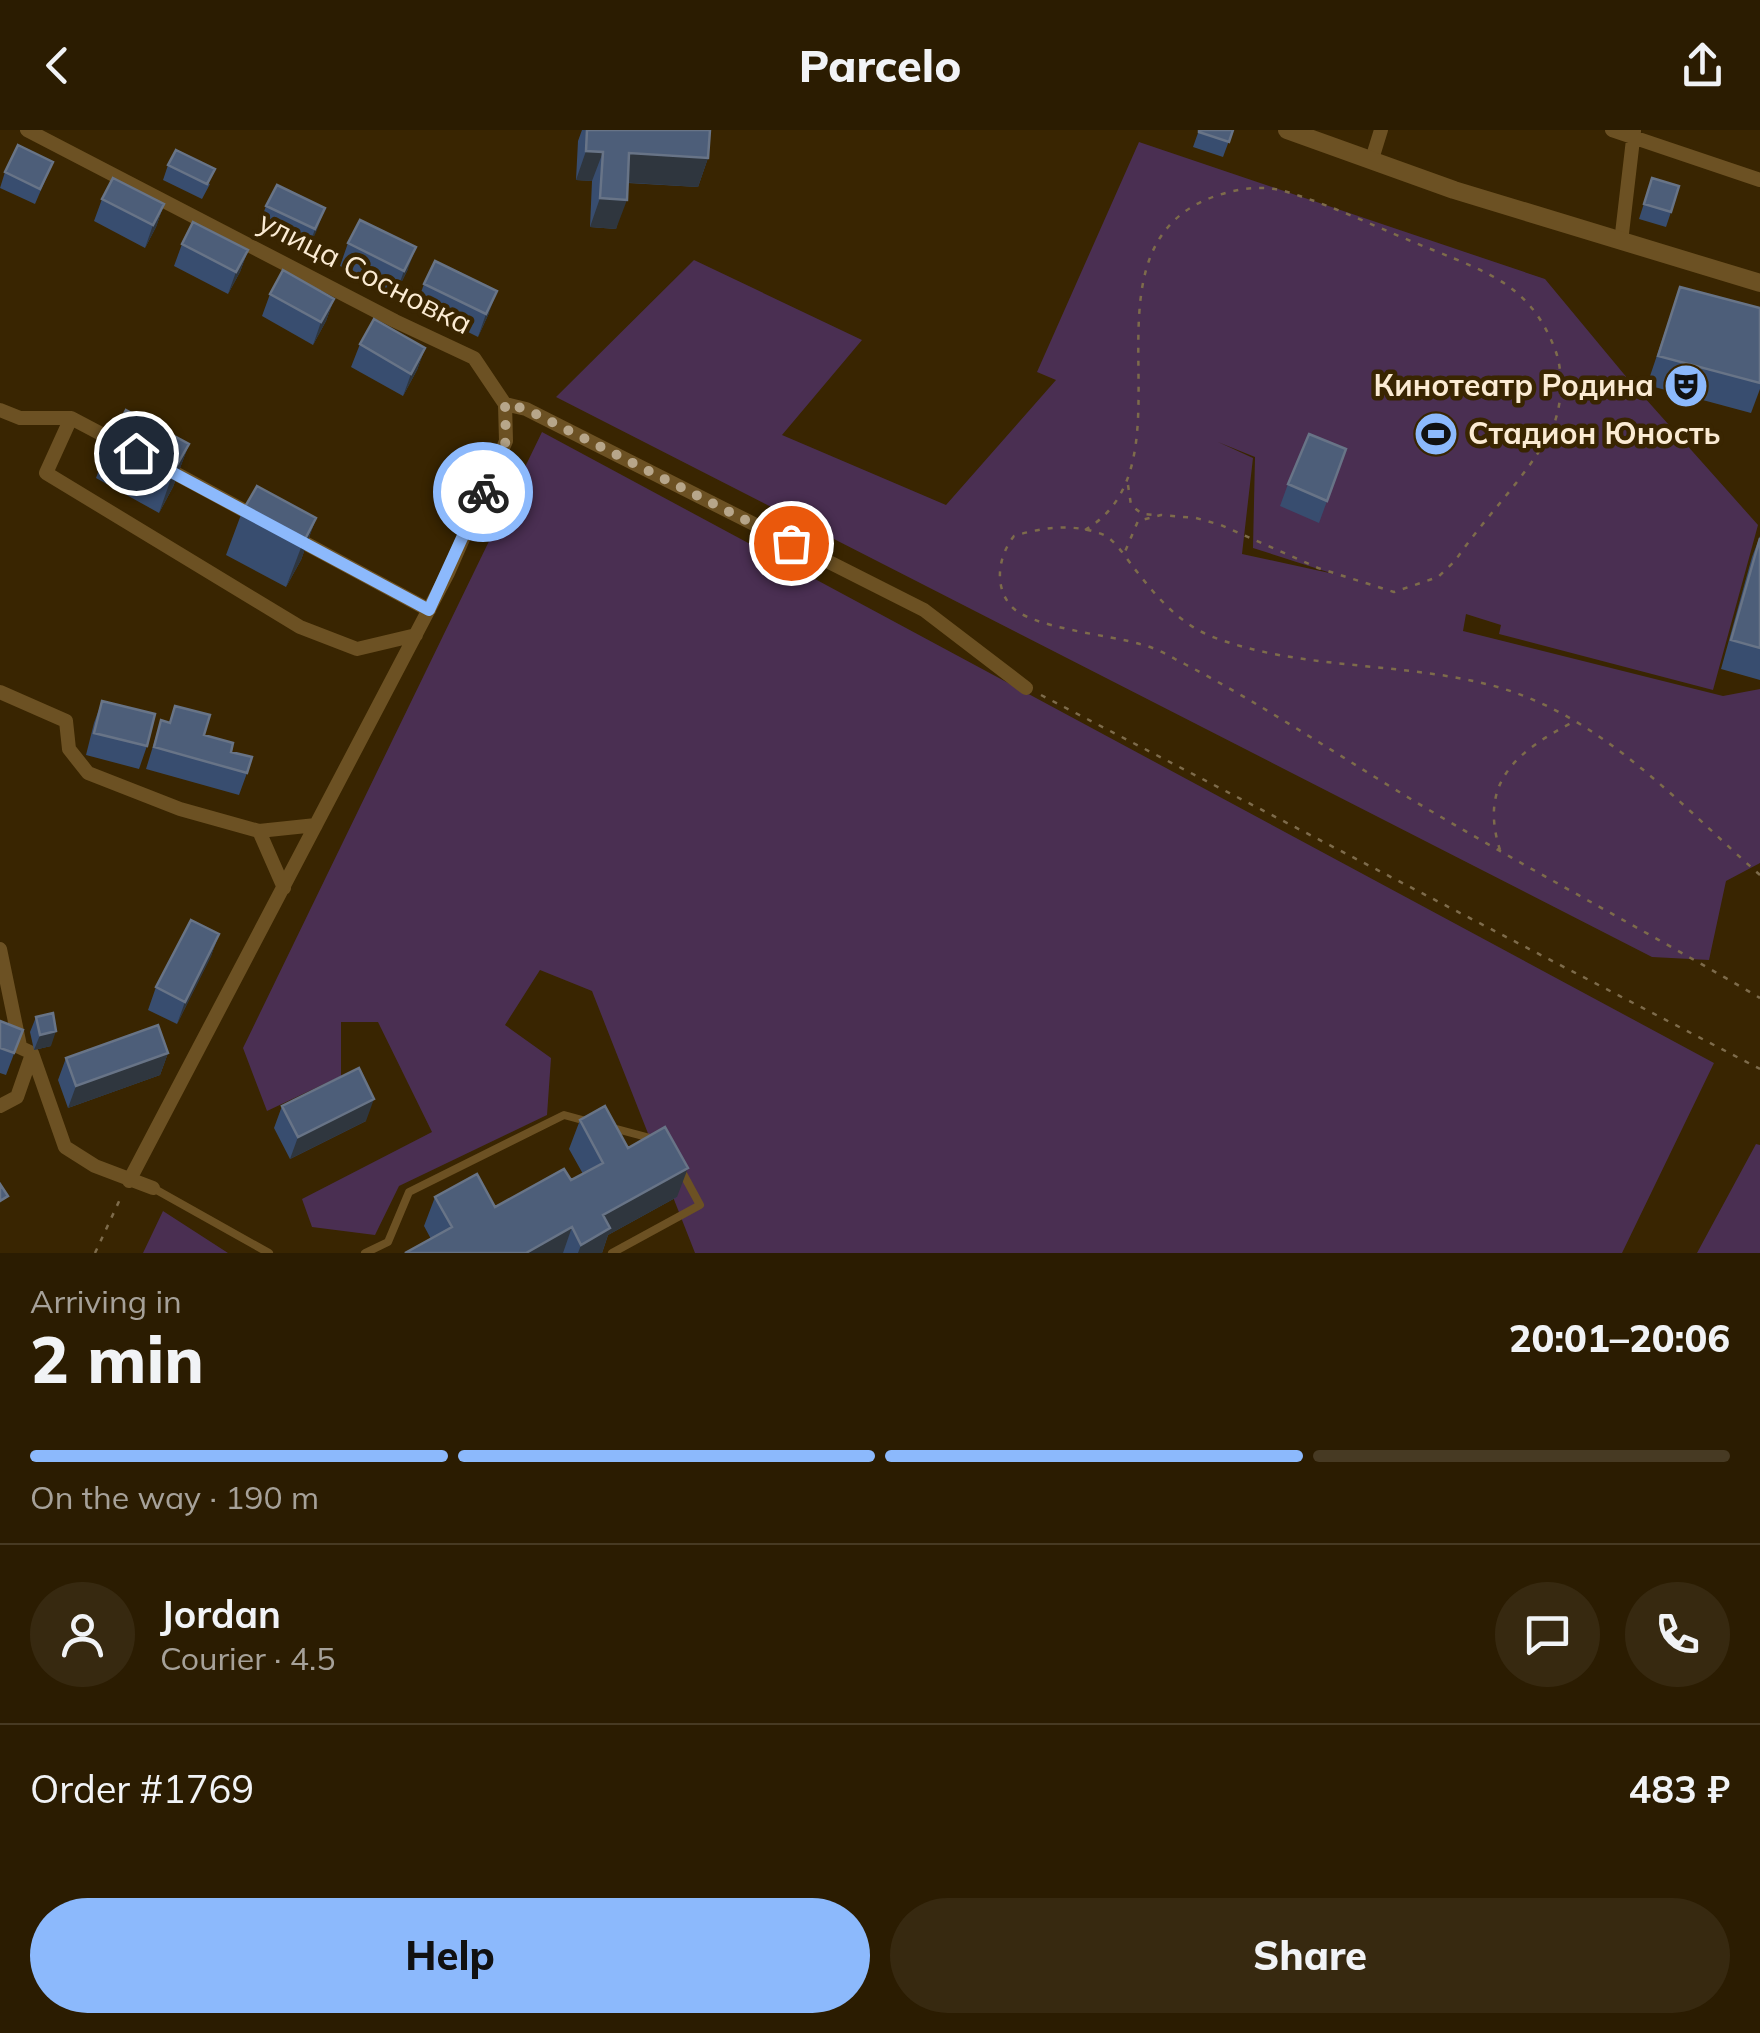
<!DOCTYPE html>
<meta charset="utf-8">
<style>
:root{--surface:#2b1c01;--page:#372910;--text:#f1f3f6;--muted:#a6a199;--line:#473a23;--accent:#8cb9fc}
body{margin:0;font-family:Mulish,sans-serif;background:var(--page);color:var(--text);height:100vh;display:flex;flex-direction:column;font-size:38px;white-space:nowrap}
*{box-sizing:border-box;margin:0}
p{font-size:32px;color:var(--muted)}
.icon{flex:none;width:55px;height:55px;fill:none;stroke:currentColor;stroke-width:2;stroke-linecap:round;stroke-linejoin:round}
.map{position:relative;height:1123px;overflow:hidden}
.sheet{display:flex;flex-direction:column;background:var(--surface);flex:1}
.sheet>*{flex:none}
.pin{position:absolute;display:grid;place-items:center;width:85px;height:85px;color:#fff;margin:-42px;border:5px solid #fff;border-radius:50%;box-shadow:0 2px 10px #0007}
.courier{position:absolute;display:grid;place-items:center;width:100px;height:100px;margin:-50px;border:8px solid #8cb9fc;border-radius:50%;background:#fff;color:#222;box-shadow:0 2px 12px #0007}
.head em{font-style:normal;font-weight:800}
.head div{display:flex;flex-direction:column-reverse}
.head{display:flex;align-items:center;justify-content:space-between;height:170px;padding:0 30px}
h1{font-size:65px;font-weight:800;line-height:75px}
.bar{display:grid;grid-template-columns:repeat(4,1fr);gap:15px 10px;align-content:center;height:120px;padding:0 30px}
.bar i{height:12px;border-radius:8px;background:var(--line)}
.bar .on{background:var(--accent)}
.bar p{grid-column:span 4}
.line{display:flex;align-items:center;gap:25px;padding:0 30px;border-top:2px solid var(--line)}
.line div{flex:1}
.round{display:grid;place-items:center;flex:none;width:105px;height:105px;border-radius:52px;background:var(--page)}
.cta{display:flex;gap:20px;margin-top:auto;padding:20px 30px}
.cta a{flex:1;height:115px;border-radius:60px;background:var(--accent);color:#111;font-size:40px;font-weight:800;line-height:115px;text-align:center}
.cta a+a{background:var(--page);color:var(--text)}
header{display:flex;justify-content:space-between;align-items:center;height:130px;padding:0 30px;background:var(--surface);font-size:45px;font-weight:800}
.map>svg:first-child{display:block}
.green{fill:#4a2f52;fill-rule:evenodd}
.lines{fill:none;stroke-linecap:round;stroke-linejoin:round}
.path{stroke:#7d6b4b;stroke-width:2.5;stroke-dasharray:5 8;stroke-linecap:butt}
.service{stroke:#6c5123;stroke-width:8}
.minor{stroke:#6c5123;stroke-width:14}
.tertiary{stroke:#6c5123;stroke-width:18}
.wall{fill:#384d6f}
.shaded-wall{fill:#2f363e}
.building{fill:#4d5e79;stroke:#687487;stroke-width:2.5}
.done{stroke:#b7a68a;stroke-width:10;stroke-dasharray:0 18}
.route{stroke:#8cb9fc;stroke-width:12}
.labels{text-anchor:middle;stroke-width:9;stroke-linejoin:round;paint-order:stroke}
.street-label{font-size:30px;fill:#fbebd3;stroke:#392501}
.poi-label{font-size:30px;font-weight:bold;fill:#fbebd3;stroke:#392501;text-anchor:end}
</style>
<header><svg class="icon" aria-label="back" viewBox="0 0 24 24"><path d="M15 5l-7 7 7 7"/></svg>Parcelo<svg class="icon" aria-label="share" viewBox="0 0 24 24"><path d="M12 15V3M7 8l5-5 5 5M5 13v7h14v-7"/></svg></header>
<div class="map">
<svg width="1760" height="1123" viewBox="0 0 1760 1123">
<rect width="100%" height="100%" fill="#392501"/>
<path class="green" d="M1139 12 1545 149 1628 249 1758 395 1713 560 1499 504 1501 495 1466 484 1463 501 1723 566 1760 559V733L1726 751 1709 830 1652 827 556 267 694 130 862 210 782 305 946 375 1056 250 1037 242ZM1218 312 1255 327 1253 418 1334 444 1242 424 1253 328Z
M542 302 1714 933 1622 1123H695L592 861 540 840 505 895 551 928 547 985 399 1056 375 1105 312 1097 302 1069 432 1002 378 892H341V946L267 981 243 918Z
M1756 1014 1760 1015V1123H1697Z
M163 1081 228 1123H143Z"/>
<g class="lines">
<path class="path" d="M1128 355 1131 375 1142 384 1155 385
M1085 400C1198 334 1075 131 1203 71 1228 60 1258 54 1284 61 1335 76 1384 101 1433 120 1492 144 1532 157 1556 222 1564 246 1562 280 1550 303 1525 349 1484 388 1455 431L1438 447 1394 462 1318 438 1221 395 1196 388 1161 385 1138 391 1124 424
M1041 565 1760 939
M1500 720C1478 651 1518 621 1573 592
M1760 745C1676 671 1596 579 1482 553 1394 532 1296 539 1213 507 1179 494 1156 466 1134 438 1126 428 1115 410 1104 405 1075 393 1043 397 1014 406 999 425 993 455 1011 476 1030 498 1110 505 1140 514 1152 517 1165 523 1175 529 1265 575 1349 633 1436 684 1543 747 1653 805 1760 868
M95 1123 122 1065"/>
<path class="service" d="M609 997 654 1009
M153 1058 269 1123
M365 1123 388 1112 409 1062 564 985 586 991
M612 1123 700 1075 681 1040"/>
<path class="minor" d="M27 0 395 191 474 228 505 274 526 279 924 480 1026 558
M1612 0 1760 50
M1372 29 1381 0
M1621 112 1634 1
M0 280 20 288H71L126 317
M71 288 46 343 300 497 357 519 416 505
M162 336 258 388
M290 405 429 480
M0 562 66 591 69 619 88 643 180 679 259 701 284 758
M259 701 316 695
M0 819 20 916
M0 908 32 923 65 1017 95 1036 153 1058
M0 976 17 967 32 924
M129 1051 448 443 506 311 505 274"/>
<path class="tertiary" d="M1287 0 1454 60 1760 153"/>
</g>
<path class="wall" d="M582 0H710L708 28 698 57 628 53 616 99 590 97 592 51 576 50 578 11Z
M1199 0H1233L1223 27 1193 17Z
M53 32 35 74 0 58 5 42Z
M168 35 210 54 202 69 163 50Z
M1652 48 1671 82 1666 97 1639 89Z
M102 69 164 74 156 97 145 118 94 91Z
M266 76 325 78 307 122 258 98Z
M348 113 408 139 396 163 340 136Z
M182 114 248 120 240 142 228 164 174 136Z
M424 154 489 183 478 207 416 176Z
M1680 157 1760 178V259L1751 283 1647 255Z
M270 164 334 169 326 191 313 215 262 186Z
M360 214 425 218 417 240 403 266 351 237Z
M112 306 189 314 173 357 159 383 96 348Z
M1346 319 1319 393 1280 376 1288 354Z
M242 382 316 388 301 430 286 457 226 425Z
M1760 406V550L1721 539 1752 427Z
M102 571 147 616 139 639 86 625 94 593Z
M175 576 204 605 231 622 247 643 239 665 146 639 161 590 169 593Z
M219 804 211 826 177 894 148 880 156 857Z
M36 887 51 916 34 920 30 902Z
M0 891 23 900 6 945 0 943Z
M168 923 160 945 68 978 58 950 66 928Z
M282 976 366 991 290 1029 274 998Z
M580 990 628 1018 677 1067 608 1105 602 1123H405L431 1109 424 1096 435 1067 495 1077 571 1050 583 1044 569 1019Z"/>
<path class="shaded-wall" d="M586 21 603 22 592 51 576 50Z
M629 23 708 28 698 57 618 52Z
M600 68 627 70 616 99 590 97Z
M164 74 156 97 145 118 153 95Z
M325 78 317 100 307 122 315 99Z
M416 117 408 139 396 163 404 141Z
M248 120 240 142 228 164 236 142Z
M497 161 489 183 478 207 486 184Z
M334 169 326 191 313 215 321 192Z
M425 218 417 240 403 266 411 244Z
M189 314 173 357 159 383 174 340Z
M316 388 301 430 286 457 302 415Z
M219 804 211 826 177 894 185 872Z
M56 901 51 916 34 920 40 905Z
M168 923 160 945 68 978 76 956Z
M374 969 366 991 290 1029 298 1007Z
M688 1038 677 1067 608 1105 602 1123H578L581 1115 603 1085Z
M572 1097 563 1123H526Z"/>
<path class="building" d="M587 0H710L708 28 629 23 627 70 600 68 603 22 586 21Z
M1199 0H1233L1229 12 1199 2Z
M18 15 53 32 40 59 5 42Z
M176 20 215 39 207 54 168 35Z
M113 48 164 74 153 95 102 69Z
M1652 48 1679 56 1671 82 1644 74Z
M277 55 325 78 315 99 266 76Z
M360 90 416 117 404 141 348 113Z
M193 92 248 120 236 142 182 114Z
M435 131 497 161 486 184 424 154Z
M283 140 334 169 321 192 270 164Z
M1680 157 1760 178V253L1658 226Z
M374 189 425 218 411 244 360 214Z
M126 280 189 314 174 340 112 306Z
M1309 304 1346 319 1327 371 1288 354Z
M257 356 316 388 302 415 242 382Z
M1760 408V518L1731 510Z
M102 571 155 584 147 616 94 603Z
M175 576 210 585 204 605 233 613 231 622 252 627 247 643 154 617 161 590 170 593Z
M191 790 219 804 185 872 156 857Z
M53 883 56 901 40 905 36 887Z
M0 891 23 900 14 923 0 918Z
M158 895 168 923 76 956 66 928Z
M359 938 374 969 298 1007 282 976Z
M605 976 628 1018 665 997 688 1038 603 1085 610 1098 581 1115 572 1097 526 1123H405L452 1097 435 1067 477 1044 495 1077 564 1039 571 1050 603 1033 580 990Z
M0 1054 8 1066 0 1071Z"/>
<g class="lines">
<path class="done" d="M483 362 506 311 505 274 526 279 791 413"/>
<path class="route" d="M136 323 429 480 483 362"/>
</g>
<defs>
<symbol id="theatre-disc" viewBox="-11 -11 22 22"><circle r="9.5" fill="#8cb9fc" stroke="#392501"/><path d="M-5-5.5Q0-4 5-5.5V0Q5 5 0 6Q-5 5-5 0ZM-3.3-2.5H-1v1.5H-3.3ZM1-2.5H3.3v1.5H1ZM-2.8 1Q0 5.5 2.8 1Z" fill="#111"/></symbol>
<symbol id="stadium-disc" viewBox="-11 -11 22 22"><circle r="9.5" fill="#8cb9fc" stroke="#392501"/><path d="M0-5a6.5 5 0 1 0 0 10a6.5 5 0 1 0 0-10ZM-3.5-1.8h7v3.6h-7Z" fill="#111"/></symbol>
</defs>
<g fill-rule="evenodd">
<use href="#theatre-disc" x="1661" y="231" width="50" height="50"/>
<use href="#stadium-disc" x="1411" y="279" width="50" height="50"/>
</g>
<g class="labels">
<g class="street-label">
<text transform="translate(365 143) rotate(27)" y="10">улица Сосновка</text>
</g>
<g class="poi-label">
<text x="1654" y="266">Кинотеатр Родина</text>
<text x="1468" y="314" text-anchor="start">Стадион Юность</text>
</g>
</g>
</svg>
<div class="pin" style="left:791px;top:413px;background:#ea580c"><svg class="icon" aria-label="bag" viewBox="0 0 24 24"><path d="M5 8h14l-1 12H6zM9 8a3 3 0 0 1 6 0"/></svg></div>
<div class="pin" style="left:136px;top:323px;background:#1f2937"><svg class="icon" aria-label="home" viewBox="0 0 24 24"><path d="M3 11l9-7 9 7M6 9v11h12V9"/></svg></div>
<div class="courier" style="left:483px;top:362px"><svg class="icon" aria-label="bike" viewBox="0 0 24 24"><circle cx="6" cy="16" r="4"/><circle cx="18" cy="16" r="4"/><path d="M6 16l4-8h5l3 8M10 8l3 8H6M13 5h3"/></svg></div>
</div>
<section class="sheet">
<div class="head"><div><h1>2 min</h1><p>Arriving in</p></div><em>20:01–20:06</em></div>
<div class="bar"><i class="on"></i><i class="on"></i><i class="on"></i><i></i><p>On the way · 190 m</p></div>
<div class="line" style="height:180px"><a class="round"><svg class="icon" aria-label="person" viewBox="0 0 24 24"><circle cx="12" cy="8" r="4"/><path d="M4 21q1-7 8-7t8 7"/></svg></a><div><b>Jordan</b><p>Courier · 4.5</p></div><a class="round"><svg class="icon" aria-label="chat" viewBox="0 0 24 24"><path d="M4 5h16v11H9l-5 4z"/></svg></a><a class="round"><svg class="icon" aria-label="phone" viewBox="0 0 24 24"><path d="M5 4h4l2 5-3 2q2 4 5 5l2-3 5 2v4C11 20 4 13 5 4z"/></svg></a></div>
<div class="line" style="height:130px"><div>Order #1769</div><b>483 ₽</b></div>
<div class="cta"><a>Help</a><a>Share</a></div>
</section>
